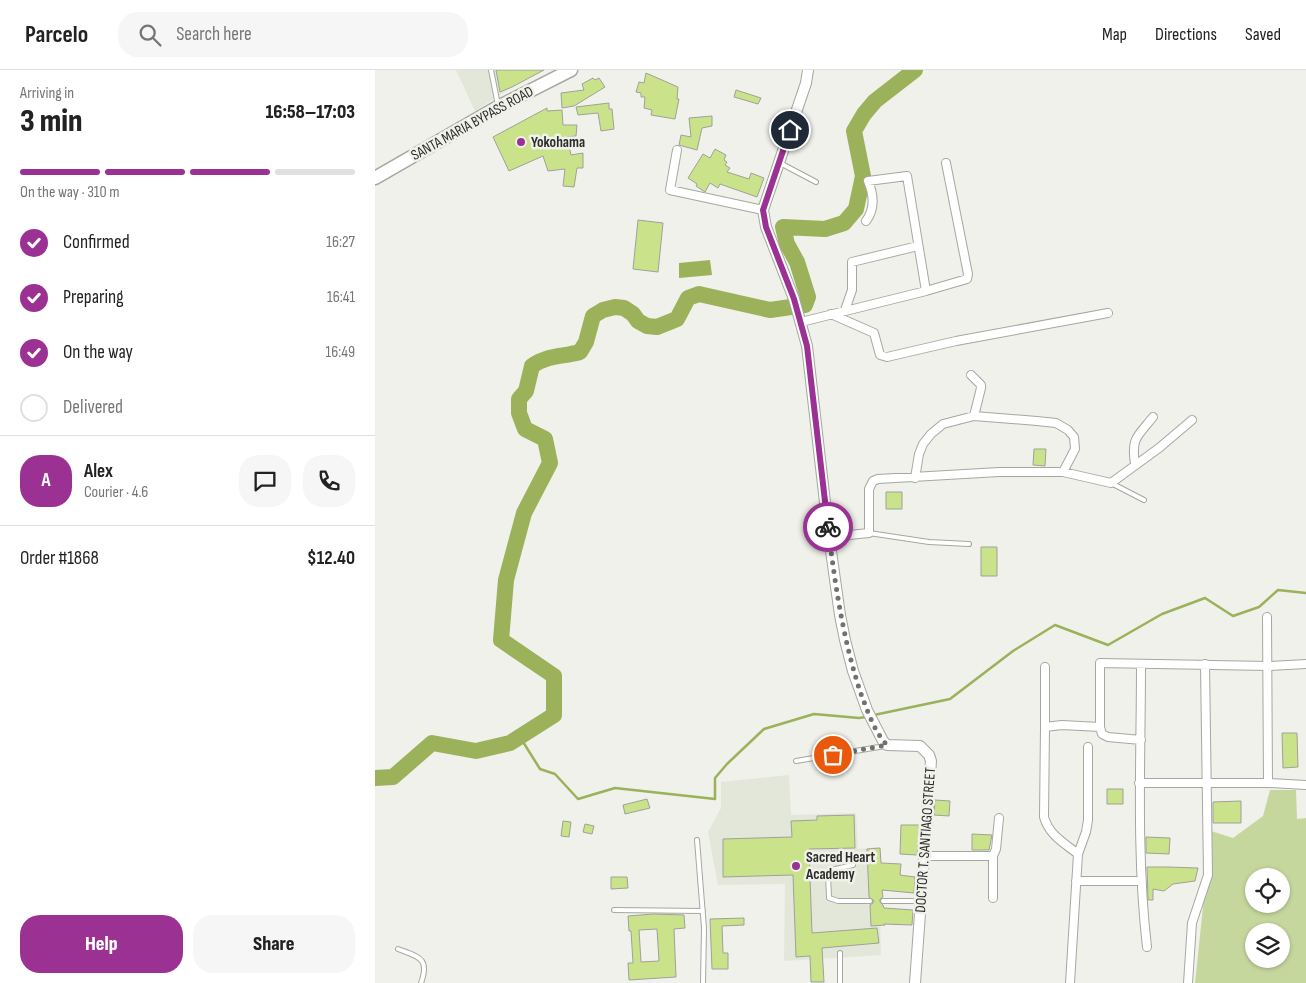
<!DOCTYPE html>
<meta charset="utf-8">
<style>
:root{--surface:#fff;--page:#f6f6f6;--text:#222;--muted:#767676;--line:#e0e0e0;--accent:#9b3193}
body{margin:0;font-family:"Sofia Sans Condensed",sans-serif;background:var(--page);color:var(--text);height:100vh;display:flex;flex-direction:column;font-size:19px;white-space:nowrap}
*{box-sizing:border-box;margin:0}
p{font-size:16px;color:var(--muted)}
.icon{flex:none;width:28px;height:28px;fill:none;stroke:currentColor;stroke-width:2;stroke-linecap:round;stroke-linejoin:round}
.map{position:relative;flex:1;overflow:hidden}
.drawer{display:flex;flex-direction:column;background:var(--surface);width:375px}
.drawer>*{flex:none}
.buttons{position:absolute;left:870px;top:798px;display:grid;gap:10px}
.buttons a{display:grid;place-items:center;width:45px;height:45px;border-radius:50%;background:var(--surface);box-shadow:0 1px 4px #0004;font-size:25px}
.pin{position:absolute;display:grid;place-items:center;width:42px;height:42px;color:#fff;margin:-21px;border:2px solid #fff;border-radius:50%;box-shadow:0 1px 5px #0007}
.courier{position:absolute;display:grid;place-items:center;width:50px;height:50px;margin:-25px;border:4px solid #9b3193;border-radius:50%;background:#fff;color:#222;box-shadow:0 1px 6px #0007}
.summary em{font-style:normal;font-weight:800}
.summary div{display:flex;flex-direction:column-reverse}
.summary{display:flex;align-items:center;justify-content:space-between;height:85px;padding:0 20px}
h1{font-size:32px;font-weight:800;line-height:38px}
.bar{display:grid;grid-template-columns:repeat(4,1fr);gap:8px 5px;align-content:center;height:60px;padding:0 20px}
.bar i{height:6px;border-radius:4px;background:var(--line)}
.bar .on{background:var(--accent)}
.bar p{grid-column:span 4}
.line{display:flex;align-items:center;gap:12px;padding:0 20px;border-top:1px solid var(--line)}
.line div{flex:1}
.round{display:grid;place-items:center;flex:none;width:52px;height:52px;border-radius:20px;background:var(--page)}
ol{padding:0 20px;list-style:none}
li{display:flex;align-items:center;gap:15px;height:55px}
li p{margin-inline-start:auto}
li .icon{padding:5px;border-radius:50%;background:var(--accent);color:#fff;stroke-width:4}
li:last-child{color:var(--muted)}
li i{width:28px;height:28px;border:2px solid var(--line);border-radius:50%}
.action{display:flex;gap:10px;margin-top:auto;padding:10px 20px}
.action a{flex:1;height:58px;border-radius:20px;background:var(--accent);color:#fff;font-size:20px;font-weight:800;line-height:58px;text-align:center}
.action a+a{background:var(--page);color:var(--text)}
header{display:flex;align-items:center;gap:30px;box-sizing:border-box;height:70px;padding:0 25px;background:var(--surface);border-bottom:1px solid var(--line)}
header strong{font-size:24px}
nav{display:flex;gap:28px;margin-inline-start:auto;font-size:18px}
.search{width:350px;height:45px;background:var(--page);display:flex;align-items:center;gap:12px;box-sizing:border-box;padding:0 18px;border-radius:20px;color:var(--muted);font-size:19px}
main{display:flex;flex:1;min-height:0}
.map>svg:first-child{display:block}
.built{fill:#e3e7d9}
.green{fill:#c6d79d;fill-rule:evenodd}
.water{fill:#9bb15a}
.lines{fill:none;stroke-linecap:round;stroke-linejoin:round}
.stream{stroke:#9bb15a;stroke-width:2.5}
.river{stroke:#9bb15a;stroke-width:16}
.building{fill:#cae289;stroke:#9fa19b;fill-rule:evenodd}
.service-casing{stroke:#a5a8a1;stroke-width:6}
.minor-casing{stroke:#a5a8a1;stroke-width:10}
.tertiary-casing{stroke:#a5a8a1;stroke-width:12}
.primary-casing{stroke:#a5a8a1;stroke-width:15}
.service{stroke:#fff;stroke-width:4}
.minor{stroke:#fff;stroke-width:8}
.tertiary{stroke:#fff;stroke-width:10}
.primary{stroke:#fff;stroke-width:12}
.done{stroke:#70726d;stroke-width:5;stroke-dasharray:0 9}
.route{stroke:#9b3193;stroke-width:6}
.poi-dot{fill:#9b3193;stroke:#eff1ea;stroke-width:2}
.labels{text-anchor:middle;stroke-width:5;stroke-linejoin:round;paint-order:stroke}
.street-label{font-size:15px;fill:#2c2d2a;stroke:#eff1ea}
.poi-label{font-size:15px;font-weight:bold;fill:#2c2d2a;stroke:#eff1ea;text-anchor:start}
</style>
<header>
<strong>Parcelo</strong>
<div class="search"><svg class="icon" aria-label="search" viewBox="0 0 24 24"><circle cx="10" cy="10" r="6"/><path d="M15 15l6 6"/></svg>Search here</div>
<nav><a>Map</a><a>Directions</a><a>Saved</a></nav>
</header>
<main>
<section class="drawer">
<div class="summary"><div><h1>3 min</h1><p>Arriving in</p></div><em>16:58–17:03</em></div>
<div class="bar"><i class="on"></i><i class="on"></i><i class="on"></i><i></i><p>On the way · 310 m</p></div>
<ol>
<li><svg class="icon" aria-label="check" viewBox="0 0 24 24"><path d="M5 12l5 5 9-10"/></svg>Confirmed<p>16:27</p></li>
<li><svg class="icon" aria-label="check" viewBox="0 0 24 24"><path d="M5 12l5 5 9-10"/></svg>Preparing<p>16:41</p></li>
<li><svg class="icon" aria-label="check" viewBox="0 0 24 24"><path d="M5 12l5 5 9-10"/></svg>On the way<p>16:49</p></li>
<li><i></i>Delivered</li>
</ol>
<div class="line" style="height:90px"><b class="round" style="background:var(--accent);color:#fff">A</b><div><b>Alex</b><p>Courier · 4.6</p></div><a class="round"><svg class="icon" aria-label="chat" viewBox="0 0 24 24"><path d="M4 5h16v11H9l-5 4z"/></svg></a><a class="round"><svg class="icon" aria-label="phone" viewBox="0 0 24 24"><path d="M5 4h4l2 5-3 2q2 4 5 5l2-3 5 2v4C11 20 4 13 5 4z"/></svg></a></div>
<div class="line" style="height:65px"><div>Order #1868</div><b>$12.40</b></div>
<div class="action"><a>Help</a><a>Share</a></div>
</section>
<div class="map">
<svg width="931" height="913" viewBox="0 0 931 913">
<rect width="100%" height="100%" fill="#eff1ea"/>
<path class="built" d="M81 0H135L139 16 100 41Z
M414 705 416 745 481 743 483 779 503 777 506 885 409 891 410 814 343 815 333 762 346 738V712Z"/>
<path class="green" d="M895 720H921L922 749 931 748V913H820L836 761 858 768 888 746ZM879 806H906V834H879ZM879 861H906V889H879Z"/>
<path class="water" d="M335 190 337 205 304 208V193Z"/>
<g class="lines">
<path class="stream" d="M499 645 575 629 638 581 680 555 733 575 787 544 830 528 858 546 884 537 903 520 931 523
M145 667 165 699 180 704 203 729 240 718 340 729V708L352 694 389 659 439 644 484 648 491 647"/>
<path class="river" d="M0 708 18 707 57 673 101 681 135 673 179 645V606L126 570 131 510 149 443 175 393 170 369 150 359 144 343V329L151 321 157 296C172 285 187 287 205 282L211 272 218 246 228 240 240 237 249 238 258 244 263 251 272 256 282 257 302 249 313 228 324 224 395 240 430 235 433 227 422 192 412 174 408 157 450 159 469 153 481 139 488 106 479 61 489 44 500 31 540 0"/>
</g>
<path class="building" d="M121 0H169L137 17 125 22Z
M271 3 303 17 302 29H304L300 49 276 45 277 40 269 38 270 27H266V23L261 22 264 12 269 13Z
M218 8 220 10 224 8 230 17 199 36 187 38 186 23 209 20 207 14Z
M361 20 386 28 383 34 359 27Z
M234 33V39H237L239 59 226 61 223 43 203 45 201 37Z
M172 38V41L187 40 188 55H202L201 66 192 67 196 85 208 83V98H202L199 117 188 116 190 99 173 101 168 86 134 101 118 67Z
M337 46V56L327 58 322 80 304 75 306 65 316 67 314 48Z
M340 79 351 85 349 90 352 92 350 95 355 98 352 102 374 109 376 103 389 108 382 127 345 114 343 118 335 113 330 122 321 116 322 114 313 108 328 84 335 88Z
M263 150 288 153 283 202 258 199Z
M659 379H671L670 396 658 395Z
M511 422H527V439H511Z
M606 477H622V506H606Z
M907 663H922L923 697 908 698Z
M732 719H748V734H732Z
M272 729 275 738 250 744 248 735Z
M560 730 575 731 574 746 559 745Z
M866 731V753H838V732Z
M479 745 480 778 434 779 437 863 502 858 504 873 447 878 449 912H436L435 886 421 887 418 805 348 807V769L417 767 416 751 442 750V746Z
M188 751 196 752 194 767 186 766Z
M210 754 219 756 217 764 208 762Z
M526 755H545L542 785 525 784Z
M597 764 617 765 614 780H597Z
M771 767 795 768 794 784 771 783Z
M505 778 506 793 526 794 525 805 540 807 539 823 507 820 508 827 505 829V832L508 835 509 838 538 840 537 855 509 854 510 855 496 856 495 835 498 833 499 831 494 827 492 779Z
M772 797H793L823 798 820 811 798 814 789 821 778 819V830H773Z
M236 807H252L253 818 236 819Z
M278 844 309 845 310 858 299 859 301 907 254 910 253 893H258L256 861H254L253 846ZM282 859 284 891 266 892 264 860Z
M369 848V855L347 856 348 883H353V899H337L335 849Z"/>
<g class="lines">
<defs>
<path id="service" d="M116 0 123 35
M405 93 441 112
M736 413 769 430
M494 463 554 472 594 474
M421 691 510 676
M322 770 329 858 328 913
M478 795 456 800 453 804 454 828 463 831H495
M508 831H545
M239 840 328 841
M23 879C44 887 55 888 46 913
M465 883V913"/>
<path id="minor" d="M302 80 295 120 388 140
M491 151C500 139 499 125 493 111L532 106 551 221
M470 240 477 220V192L543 176
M456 244 499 263 505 285 512 287 581 271 733 243
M426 252 551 221 592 209 593 204 571 93
M596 305 606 315V318L599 346
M760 394C756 368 762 367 778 347
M540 408 544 384 548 374 556 364 568 354 599 346 662 351 681 353 693 360 699 367 700 379 688 402
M454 467 494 463V419L498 411 503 409 624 402H688L736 413 784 378 817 350
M892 547 893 713
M766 594C766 688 761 783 772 877
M670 597V657
M766 670 733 667 727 664 725 657V593L893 596 931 594
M764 713H893L931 715
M703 784 711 762 713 750V677
M549 786H618V828
M618 786 621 779 624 748
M701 811H765
M695 913 703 784C689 773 674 765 669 747L670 657 687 655 725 657
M813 913 817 853 833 805 830 594"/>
<path id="tertiary" d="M433 0 431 13 388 140 391 157 419 229 432 276 454 467 465 545 470 570 478 601 492 640 508 671 512 675 545 676 554 685 556 691 540 913"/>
<path id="primary" d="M0 108 123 37 196 0"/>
</defs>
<use href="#service" class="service-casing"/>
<use href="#minor" class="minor-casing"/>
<use href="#tertiary" class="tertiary-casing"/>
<use href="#primary" class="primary-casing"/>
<use href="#service" class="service"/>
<use href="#minor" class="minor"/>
<use href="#tertiary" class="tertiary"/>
<use href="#primary" class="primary"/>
</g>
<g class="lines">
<path class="done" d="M453 457C460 514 468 570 486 624 493 642 499 661 512 675L458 685"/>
<path class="route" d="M415 60 388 140 391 157 419 229 432 276 453 457"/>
</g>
<g class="poi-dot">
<circle cx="146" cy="72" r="5"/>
<circle cx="421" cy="796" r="5"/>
</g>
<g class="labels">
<g class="street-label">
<text transform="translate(97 53) rotate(-29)" y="5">SANTA MARIA BYPASS ROAD</text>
<text transform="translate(550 770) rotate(-86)" y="5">DOCTOR T. SANTIAGO STREET</text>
</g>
<g class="poi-label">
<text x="156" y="77">Yokohama</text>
<text x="431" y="792">Sacred Heart<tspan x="431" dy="17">Academy</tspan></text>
</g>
</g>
</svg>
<div class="buttons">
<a><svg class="icon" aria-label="locate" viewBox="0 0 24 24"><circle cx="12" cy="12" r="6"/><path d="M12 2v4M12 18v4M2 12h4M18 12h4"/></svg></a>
<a><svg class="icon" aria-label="layers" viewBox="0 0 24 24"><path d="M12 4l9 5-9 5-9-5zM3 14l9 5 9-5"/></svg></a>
</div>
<div class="pin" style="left:458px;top:685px;background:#ea580c"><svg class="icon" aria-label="bag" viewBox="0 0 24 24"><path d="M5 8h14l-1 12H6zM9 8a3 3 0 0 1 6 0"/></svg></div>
<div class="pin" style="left:415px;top:60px;background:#1f2937"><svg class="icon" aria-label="home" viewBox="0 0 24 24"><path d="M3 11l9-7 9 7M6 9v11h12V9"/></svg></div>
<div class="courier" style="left:453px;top:457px"><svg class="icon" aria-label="bike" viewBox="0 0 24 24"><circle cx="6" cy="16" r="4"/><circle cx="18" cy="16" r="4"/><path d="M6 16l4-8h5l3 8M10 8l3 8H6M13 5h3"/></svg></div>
</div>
</main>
